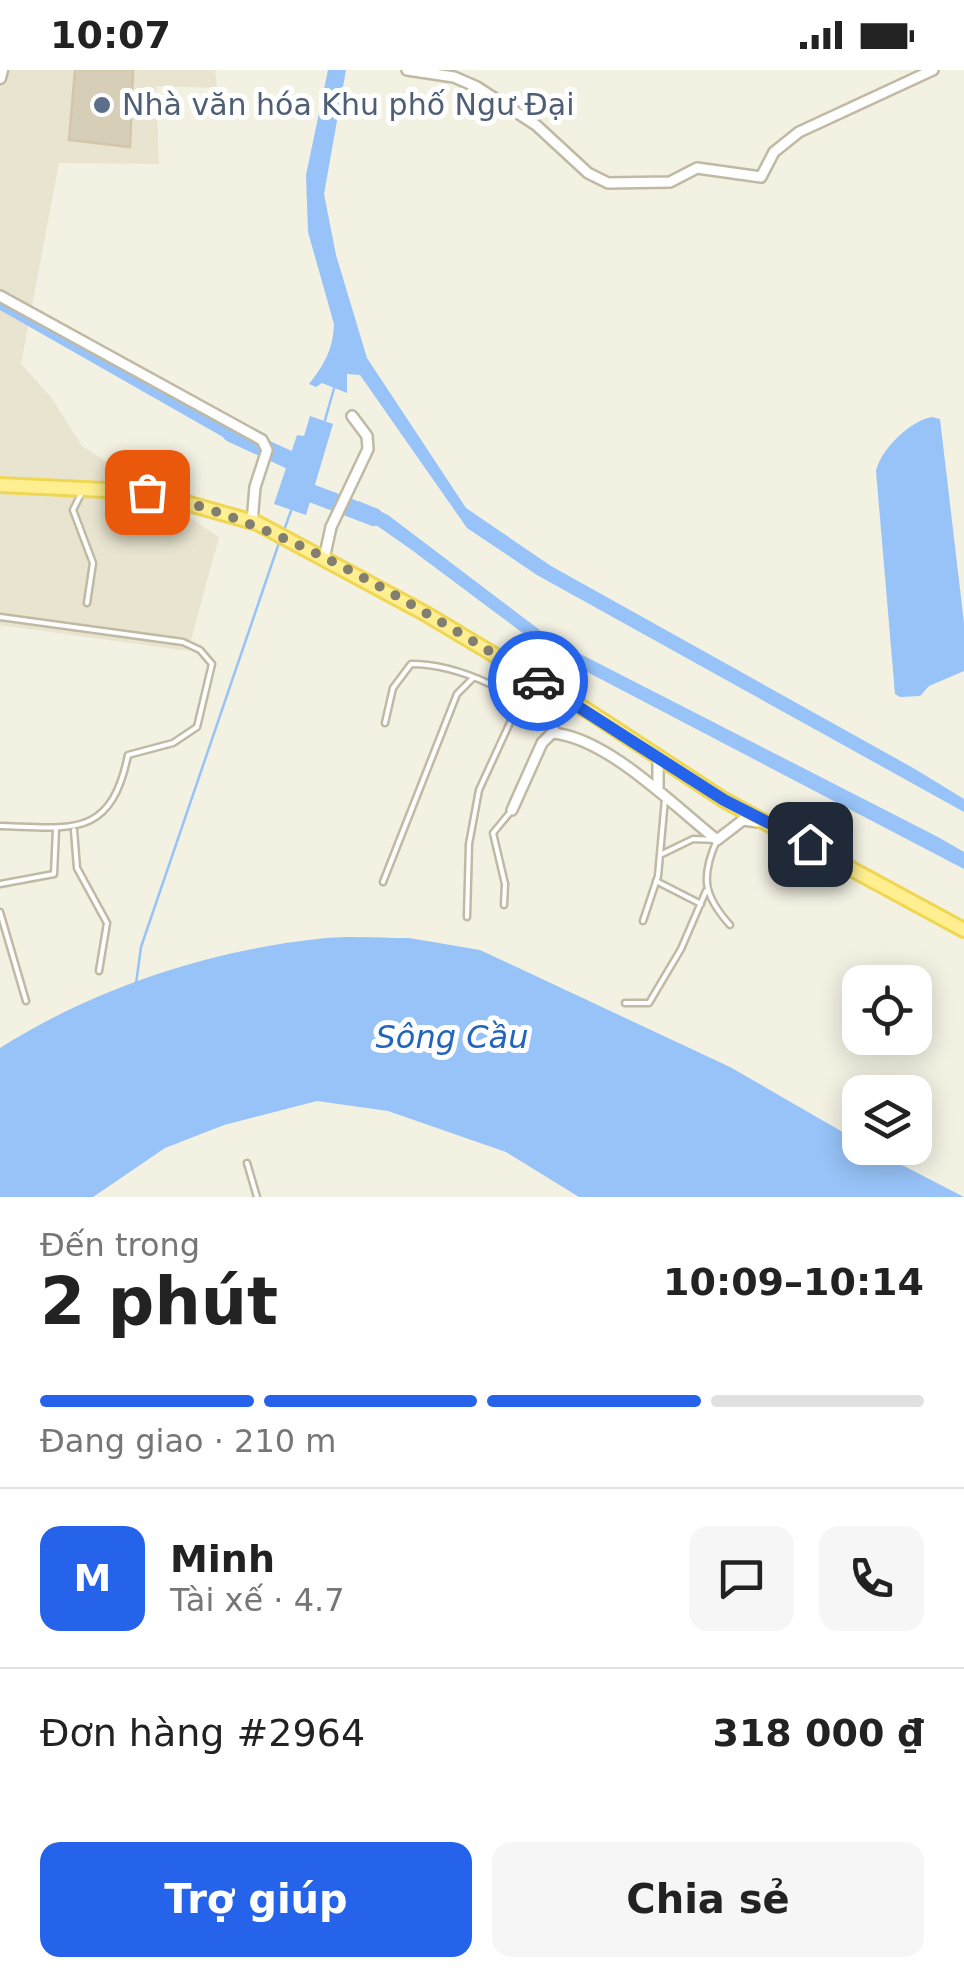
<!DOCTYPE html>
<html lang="vi">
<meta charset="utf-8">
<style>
:root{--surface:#fff;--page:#f6f6f6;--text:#222;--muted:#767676;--line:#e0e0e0;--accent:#2563eb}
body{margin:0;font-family:"DejaVu Sans",sans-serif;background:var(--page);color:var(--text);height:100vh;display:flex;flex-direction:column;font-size:38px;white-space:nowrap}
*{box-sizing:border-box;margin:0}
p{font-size:32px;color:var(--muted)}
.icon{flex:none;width:55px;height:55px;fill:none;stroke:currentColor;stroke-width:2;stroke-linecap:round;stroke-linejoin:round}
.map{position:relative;height:1127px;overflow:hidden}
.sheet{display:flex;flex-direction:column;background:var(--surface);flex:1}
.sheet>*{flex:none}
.controls{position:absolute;left:842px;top:895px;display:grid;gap:20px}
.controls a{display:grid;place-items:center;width:90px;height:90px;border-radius:20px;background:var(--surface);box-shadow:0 5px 25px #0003;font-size:50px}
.pin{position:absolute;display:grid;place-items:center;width:85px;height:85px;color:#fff;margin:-42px;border-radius:20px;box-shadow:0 5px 15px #0006}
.courier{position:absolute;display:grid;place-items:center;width:100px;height:100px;margin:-50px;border:8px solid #2563eb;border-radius:50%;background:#fff;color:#222;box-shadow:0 2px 12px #0007}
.head em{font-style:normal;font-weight:800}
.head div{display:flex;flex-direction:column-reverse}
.head{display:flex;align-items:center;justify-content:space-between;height:170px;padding:0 40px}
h1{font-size:65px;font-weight:800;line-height:75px}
.bar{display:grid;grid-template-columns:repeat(4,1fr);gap:15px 10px;align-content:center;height:120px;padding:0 40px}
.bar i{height:12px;border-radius:8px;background:var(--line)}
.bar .active{background:var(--accent)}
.bar p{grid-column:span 4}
.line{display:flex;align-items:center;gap:25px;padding:0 40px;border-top:2px solid var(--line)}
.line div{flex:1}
.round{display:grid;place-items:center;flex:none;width:105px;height:105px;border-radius:20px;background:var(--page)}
.cta{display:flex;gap:20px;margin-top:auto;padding:20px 40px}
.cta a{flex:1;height:115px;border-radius:20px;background:var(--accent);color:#fff;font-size:40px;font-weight:800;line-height:115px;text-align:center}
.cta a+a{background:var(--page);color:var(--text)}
.status{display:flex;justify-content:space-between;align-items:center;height:70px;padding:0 50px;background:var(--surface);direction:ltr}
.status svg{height:28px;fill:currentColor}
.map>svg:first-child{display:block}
.residential{fill:#e8e4d0}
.water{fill:#97c3f8}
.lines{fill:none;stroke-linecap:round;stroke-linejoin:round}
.stream{stroke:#97c3f8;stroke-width:2.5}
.river{stroke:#97c3f8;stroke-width:18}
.building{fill:#d6ceb7;stroke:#d2c7a9;stroke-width:2.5}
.service-casing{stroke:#c0baa4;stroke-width:9}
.minor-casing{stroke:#c0baa4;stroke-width:14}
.tertiary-casing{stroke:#c0baa4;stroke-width:15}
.primary-casing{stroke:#f0d753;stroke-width:18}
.service{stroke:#fff;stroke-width:4}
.minor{stroke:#fff;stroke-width:9}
.tertiary{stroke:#fff;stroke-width:10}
.primary{stroke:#ffef90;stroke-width:12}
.done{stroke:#837f70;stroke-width:10;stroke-dasharray:0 18}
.route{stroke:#2563eb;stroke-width:12}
.service-dot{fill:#5c6f8a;stroke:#fff;stroke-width:4}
.labels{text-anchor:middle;stroke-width:10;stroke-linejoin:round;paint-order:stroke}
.service-label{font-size:30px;fill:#4e5e75;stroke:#fff;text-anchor:start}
.water-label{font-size:32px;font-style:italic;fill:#2165bc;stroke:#fff}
</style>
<div class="status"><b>10:07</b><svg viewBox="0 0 49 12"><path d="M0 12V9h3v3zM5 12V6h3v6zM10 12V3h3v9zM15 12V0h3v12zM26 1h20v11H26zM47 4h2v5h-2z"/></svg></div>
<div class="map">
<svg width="964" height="1127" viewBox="0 0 964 1127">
<rect width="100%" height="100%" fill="#f3f1e2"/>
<path class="residential" d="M0 0H215L217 18 156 16 159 94 59 93 21 294 51 327 82 376 219 467 188 581 0 555Z"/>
<path class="water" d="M328 0H346L324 124 336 185 367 288 466 438 551 496 915 699 964 729V742L537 505 467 458 360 305 347 304V323L322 313 316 317 309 314C324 295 333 280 334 254L308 162 306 105Z
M0 228 253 369 250 379 230 371 0 240Z
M310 346 333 354 306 445 274 434 297 365 304 366Z
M932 347 940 349 964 553V601L929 616 920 626 900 627 895 624 876 401C881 379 910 351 932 347Z
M359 431 388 445 553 570 938 767 964 782V799L547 581 409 478 376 455 353 447Z
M409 868 480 880 730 997 860 1072V1078H869L964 1127H579L506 1082 388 1041 317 1031 224 1055 165 1078 93 1127H0V978C93 919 207 881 317 869 347 865 379 868 409 868Z"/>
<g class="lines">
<path class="stream" d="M325 350 335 315
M283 463 292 438
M136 914 141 877 280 470"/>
<path class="river" d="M231 363 307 398
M300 419 374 447"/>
</g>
<path class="building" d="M75 0H133L130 77 69 70Z"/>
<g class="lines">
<defs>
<path id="service" d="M82 422 73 440 93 493 87 533
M0 547 183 572 200 580 212 594 197 657 173 673 128 685C111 769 71 758 0 756
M385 653 393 618 411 594C461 594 522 625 557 660
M74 760 77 798 107 853 99 901
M660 785 693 769 717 770C700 808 704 826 730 855
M656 811 701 834
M383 812 457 624 473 608
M0 814 54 804 56 759
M504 835 505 814 493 763 512 740
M0 842 26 931
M467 847 469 774 479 720 519 633
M643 851 658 806 665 729
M625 933H649L681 879 706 821
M247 1093 257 1127"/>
<path id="minor" d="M407 0 454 7 477 17 536 55 588 103 608 113 670 112 697 98 761 107 774 82 799 62 933 0
M0 226 262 370 267 380 255 417 252 452
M324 489 331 457 368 379 367 366 352 346
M658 720V686
M512 740 542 673 552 663C607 667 675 737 717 770L743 750 758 752"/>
<path id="tertiary" d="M0 8 2 0"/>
<path id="primary" d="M0 415 147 422 257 453 426 544 588 641 724 730 964 860"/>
</defs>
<use href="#service" class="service-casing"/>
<use href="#minor" class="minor-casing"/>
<use href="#tertiary" class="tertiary-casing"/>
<use href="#primary" class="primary-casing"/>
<use href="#service" class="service"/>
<use href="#minor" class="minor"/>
<use href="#tertiary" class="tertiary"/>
<use href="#primary" class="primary"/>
</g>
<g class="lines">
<path class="done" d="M147 422C289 454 415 536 538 611"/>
<path class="route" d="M538 611 724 730 810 774"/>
</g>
<circle class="service-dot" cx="102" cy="35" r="10"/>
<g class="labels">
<g class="service-label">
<text x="122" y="45">Nhà văn hóa Khu phố Ngư Đại</text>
</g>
<g class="water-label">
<text x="452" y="978">Sông Cầu</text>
</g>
</g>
</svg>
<div class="controls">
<a><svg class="icon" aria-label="locate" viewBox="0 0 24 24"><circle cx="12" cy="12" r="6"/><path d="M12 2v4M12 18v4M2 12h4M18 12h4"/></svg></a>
<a><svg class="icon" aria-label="layers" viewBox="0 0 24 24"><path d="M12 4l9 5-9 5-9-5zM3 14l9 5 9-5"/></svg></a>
</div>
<div class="pin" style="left:147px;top:422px;background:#ea580c"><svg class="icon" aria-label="bag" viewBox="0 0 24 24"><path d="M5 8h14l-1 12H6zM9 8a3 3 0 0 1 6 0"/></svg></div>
<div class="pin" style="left:810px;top:774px;background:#1f2937"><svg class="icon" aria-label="home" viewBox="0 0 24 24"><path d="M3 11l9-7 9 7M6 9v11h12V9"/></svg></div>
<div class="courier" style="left:538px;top:611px"><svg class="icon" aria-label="car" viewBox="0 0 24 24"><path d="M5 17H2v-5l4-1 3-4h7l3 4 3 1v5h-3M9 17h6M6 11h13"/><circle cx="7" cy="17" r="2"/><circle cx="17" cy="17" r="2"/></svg></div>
</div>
<section class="sheet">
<div class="head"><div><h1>2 phút</h1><p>Đến trong</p></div><em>10:09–10:14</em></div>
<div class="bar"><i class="active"></i><i class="active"></i><i class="active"></i><i></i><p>Đang giao · 210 m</p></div>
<div class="line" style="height:180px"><b class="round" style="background:var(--accent);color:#fff">M</b><div><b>Minh</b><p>Tài xế · 4.7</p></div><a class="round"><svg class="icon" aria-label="chat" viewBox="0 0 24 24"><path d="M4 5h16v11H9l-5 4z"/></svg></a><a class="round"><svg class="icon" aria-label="phone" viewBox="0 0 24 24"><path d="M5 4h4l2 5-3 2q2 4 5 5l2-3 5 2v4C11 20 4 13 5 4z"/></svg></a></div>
<div class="line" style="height:130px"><div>Đơn hàng #2964</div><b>318 000 ₫</b></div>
<div class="cta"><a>Trợ giúp</a><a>Chia sẻ</a></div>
</section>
